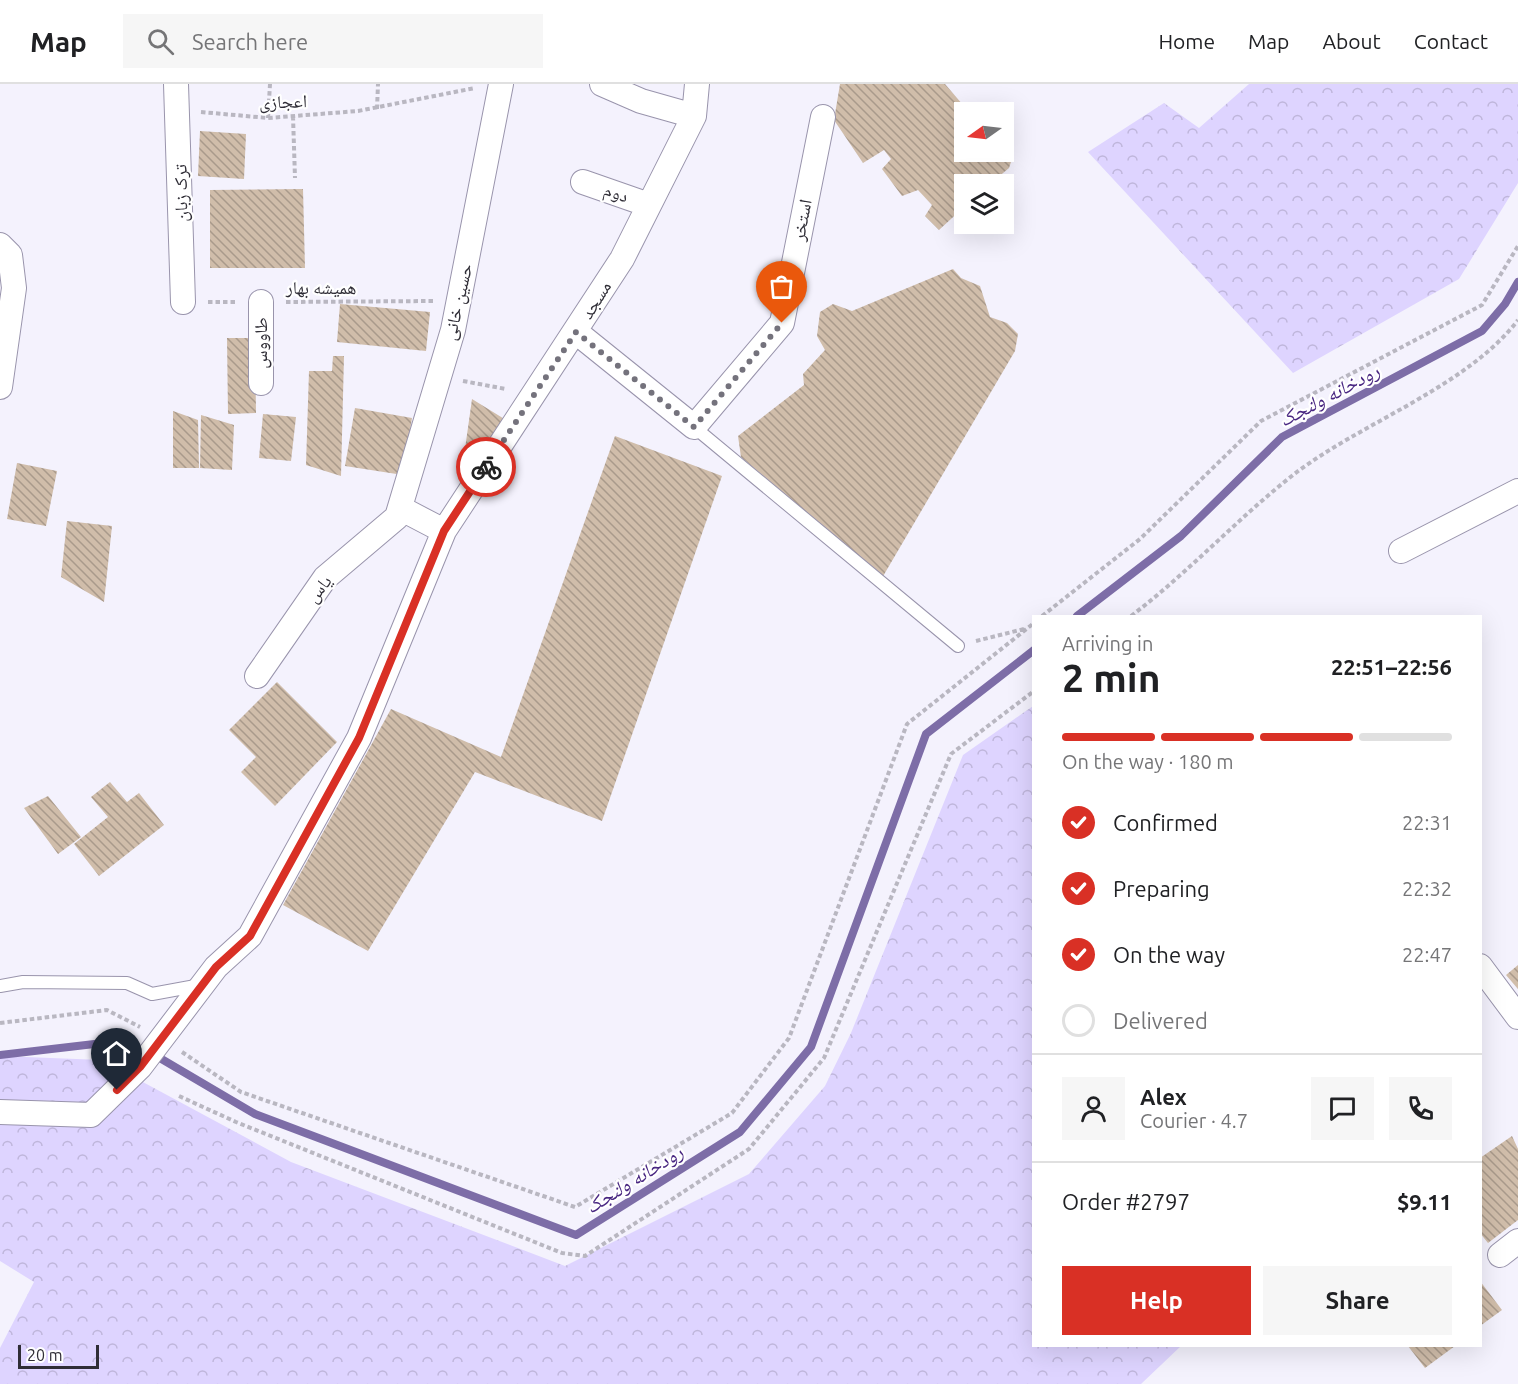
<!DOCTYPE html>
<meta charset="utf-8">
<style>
:root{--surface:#fff;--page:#f6f6f6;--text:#202124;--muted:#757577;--line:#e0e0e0;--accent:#d93025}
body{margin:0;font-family:Ubuntu,"Noto Naskh Arabic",sans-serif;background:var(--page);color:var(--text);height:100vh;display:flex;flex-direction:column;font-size:22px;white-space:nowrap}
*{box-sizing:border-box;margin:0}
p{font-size:20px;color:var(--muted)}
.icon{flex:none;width:33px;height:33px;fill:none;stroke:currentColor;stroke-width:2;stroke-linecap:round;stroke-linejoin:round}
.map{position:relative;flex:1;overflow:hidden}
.panel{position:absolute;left:1032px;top:531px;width:450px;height:732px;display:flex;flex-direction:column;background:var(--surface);border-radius:0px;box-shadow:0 6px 24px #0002}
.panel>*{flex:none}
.needle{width:39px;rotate:256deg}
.buttons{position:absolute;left:954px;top:18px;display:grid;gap:12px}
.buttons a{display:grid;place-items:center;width:60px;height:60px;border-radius:0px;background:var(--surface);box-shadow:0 6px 24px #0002;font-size:30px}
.scale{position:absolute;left:18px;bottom:15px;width:81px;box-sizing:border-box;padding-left:6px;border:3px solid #2f2d36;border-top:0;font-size:16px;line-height:21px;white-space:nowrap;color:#2f2d36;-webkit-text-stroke:4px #fff;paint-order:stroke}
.pin{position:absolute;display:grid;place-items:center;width:51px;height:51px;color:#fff;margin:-62px -26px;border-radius:50% 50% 50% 0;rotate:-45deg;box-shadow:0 0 6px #0007}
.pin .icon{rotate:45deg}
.courier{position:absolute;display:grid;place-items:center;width:60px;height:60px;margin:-30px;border:4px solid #d93025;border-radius:50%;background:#fff;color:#222;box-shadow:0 2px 8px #0007}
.head em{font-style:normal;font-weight:600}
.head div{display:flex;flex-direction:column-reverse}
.head{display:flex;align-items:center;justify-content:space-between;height:102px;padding:0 30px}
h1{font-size:39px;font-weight:600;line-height:45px}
.bar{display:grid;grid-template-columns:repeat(4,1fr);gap:9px 6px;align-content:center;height:72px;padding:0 30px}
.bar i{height:8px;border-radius:4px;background:var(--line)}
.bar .current{background:var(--accent)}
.bar p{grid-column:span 4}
.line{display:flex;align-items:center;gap:15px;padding:0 30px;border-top:2px solid var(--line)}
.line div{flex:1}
.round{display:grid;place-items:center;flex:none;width:63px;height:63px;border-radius:0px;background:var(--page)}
ol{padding:0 30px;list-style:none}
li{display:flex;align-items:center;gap:18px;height:66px}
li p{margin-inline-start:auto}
li .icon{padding:6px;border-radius:50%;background:var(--accent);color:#fff;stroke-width:4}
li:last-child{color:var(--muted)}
li i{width:33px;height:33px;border:3px solid var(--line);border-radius:50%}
.action{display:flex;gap:12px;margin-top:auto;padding:12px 30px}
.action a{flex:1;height:69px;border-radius:0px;background:var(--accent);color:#fff;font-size:24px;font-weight:600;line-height:69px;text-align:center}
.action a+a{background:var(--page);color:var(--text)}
header{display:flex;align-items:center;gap:36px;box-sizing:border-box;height:84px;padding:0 30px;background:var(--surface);border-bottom:2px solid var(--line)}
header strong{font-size:28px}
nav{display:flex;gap:33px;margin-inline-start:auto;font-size:21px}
.search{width:420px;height:54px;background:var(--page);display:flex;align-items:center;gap:15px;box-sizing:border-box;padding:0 21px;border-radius:0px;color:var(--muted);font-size:22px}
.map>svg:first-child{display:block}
.forest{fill:url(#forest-crowns)}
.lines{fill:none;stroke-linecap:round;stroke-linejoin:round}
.stream{stroke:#7d6da7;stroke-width:8}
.building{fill:url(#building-back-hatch)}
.lane-casing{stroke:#9994ac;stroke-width:14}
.street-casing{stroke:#9994ac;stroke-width:26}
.path{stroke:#b9b7c1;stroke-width:4;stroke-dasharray:4.5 3;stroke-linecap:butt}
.lane{stroke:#fff;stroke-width:12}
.street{stroke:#fff;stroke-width:24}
.done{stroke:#74727c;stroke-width:6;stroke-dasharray:0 10.8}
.route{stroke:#d93025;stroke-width:8}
.labels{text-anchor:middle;stroke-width:4.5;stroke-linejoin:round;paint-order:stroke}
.street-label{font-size:18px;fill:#2f2d36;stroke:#fff}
.water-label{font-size:20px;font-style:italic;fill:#492782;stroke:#fff}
</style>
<header>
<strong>Map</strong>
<div class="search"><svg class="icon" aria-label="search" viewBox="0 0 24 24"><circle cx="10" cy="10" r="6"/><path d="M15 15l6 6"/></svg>Search here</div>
<nav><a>Home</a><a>Map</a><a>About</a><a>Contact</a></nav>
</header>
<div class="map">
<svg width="1518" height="1300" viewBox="0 0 1518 1300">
<defs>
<pattern id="forest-crowns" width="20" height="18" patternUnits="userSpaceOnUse" patternTransform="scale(1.5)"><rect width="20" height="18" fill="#ded4ff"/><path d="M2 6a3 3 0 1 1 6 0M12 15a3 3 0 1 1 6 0" fill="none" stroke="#bfb6db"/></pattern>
<pattern id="building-back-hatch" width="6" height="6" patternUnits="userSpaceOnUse" patternTransform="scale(1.5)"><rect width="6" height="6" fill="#d0bdaa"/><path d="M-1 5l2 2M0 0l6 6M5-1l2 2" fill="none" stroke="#a99a8b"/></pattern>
</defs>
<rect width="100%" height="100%" fill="#f4f2fd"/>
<path class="forest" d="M1249 0H1518V99L1459 195 1293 289 1088 68 1164 19 1199 44Z
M1033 622 1034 1262H1181L1141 1300H0V1264L34 1198 0 1177V972L102 976 291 1078 565 1182 749 1090 825 1002 851 949 963 671Z"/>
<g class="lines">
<path class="stream" d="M1077 532 1181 452 1282 353 1482 247 1505 220 1518 198
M0 971 103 959 153 970 255 1030 576 1151 740 1048 811 963 926 650 1034 566"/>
</g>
<path class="building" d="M840 0H945L969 28H964V68H1002L1011 78 1009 84 990 100H964V123L939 146 925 132 932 121 918 106 902 112 882 85 891 75 884 66 863 79 834 36Z
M200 47 246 50 244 95 198 92Z
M303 105 305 184H210V106Z
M953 185 961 194 980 202 990 233 1007 239 1018 250 1015 267 882 494 741 373 738 352 804 301 803 290 825 266 817 252 820 228 833 220 852 227Z
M340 220 430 228 426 267 337 258Z
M227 254H255L256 329 228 330Z
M333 272H344L341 392 306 381 309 287H332Z
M472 315 506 336 484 374 464 372Z
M355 324 412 334 403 391 345 382Z
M173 327 198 336 199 384H173Z
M263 330 296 333 291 377 259 374Z
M201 331 234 341 232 386 200 384Z
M615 352 722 392 602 737 475 688 368 867 283 821 391 625 501 673Z
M17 379 57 387 46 442 7 435Z
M67 437 112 442 104 518 61 493Z
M277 598 337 658 275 722 241 688 256 673 229 646Z
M110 698 127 718 139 709 164 741 99 792 74 760 108 733 91 713Z
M48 712 81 753 58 770 24 724Z
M1518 881V905L1506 891Z
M1512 1052 1518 1065V1136L1488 1159 1480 1149V1074Z
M1480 1197 1502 1226 1480 1242Z
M1408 1262H1455L1425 1284Z"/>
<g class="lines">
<defs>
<path id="lane" d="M694 343 958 562
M0 902 23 898 127 899 152 910 201 901"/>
<path id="street" d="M176 0 183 218
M602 0 641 17 694 32
M583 98 649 121
M0 161 10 171 14 204 0 303
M576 248 694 343 782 239 823 33
M261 299V218
M400 424 444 447
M1401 467 1518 407
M257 592 325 494 397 433 453 246 501 0
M1480 882 1518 933
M0 1028 91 1031 140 983 216 883 250 852 359 654 444 447 622 175 694 32 697 0
M1500 1171 1518 1157"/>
</defs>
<use href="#lane" class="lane-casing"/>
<use href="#street" class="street-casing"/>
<path class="path" d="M377 25 378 0
M201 28 268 34 358 27 475 4
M293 32 295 94
M268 34 270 0
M208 218H237
M286 218 435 217
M463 297 506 305
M1042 532 1140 455 1261 337 1482 221 1518 162
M1131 532C1188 489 1237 435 1293 391 1360 339 1467 303 1518 236
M976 557 1024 545
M0 939 107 926 140 943
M182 968 241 1008 575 1123 732 1029 789 954 907 640 1034 539
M179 1012 236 1038 562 1169 585 1172 749 1065 824 974 951 670 1034 607"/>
<use href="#lane" class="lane"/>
<use href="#street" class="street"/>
</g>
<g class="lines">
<path class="done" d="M486 383 576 248 694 343 782 239"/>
<path class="route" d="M117 1006 140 983 216 883 250 852 359 654 444 447 486 383"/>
</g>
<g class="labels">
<g class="street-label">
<text transform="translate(283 18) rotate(-2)" y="6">اعجازی</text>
<text transform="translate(181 109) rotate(-91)" y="6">ترک زبان</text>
<text transform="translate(616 109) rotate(19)" y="6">دوم</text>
<text transform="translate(802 136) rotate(-79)" y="6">استخر</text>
<text x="321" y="210">همیشه بهار</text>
<text transform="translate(596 216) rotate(-58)" y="6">مسجد</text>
<text transform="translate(458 218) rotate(-77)" y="6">حسین خانی</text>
<text transform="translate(261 259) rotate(-90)" y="6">طاووس</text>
<text transform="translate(319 505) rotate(-52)" y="6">یاس</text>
</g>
<g class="water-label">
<text transform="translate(1329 311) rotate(-28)" y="7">رودخانه ولنجک</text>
<text transform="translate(634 1095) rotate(-32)" y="7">رودخانه ولنجک</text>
</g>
</g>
</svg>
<div class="buttons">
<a><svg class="needle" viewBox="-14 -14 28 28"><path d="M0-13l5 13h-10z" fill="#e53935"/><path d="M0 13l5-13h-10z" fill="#757577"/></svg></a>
<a><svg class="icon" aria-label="layers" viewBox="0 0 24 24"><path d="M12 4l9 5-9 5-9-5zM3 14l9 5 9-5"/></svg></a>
</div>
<div class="scale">20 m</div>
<div class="pin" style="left:782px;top:239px;background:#ea580c"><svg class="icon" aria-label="bag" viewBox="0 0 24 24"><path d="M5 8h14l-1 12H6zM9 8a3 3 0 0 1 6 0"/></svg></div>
<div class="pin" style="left:117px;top:1006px;background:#1f2937"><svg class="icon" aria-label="home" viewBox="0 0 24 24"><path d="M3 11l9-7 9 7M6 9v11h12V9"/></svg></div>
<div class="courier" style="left:486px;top:383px"><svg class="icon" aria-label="bike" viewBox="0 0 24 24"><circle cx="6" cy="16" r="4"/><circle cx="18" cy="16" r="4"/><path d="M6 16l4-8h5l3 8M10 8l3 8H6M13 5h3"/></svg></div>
<section class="panel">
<div class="head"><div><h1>2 min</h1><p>Arriving in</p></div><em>22:51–22:56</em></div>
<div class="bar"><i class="current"></i><i class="current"></i><i class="current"></i><i></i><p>On the way · 180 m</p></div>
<ol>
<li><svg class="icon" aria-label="check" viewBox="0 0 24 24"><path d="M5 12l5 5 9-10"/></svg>Confirmed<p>22:31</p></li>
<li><svg class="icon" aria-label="check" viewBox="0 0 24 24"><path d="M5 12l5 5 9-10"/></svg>Preparing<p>22:32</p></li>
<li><svg class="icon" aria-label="check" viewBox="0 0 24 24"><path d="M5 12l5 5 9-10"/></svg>On the way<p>22:47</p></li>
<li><i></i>Delivered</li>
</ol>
<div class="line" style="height:108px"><a class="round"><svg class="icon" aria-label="person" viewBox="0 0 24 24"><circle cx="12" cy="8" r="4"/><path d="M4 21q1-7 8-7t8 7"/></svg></a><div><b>Alex</b><p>Courier · 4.7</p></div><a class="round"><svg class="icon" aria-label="chat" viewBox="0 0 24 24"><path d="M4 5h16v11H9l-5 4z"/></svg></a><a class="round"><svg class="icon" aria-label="phone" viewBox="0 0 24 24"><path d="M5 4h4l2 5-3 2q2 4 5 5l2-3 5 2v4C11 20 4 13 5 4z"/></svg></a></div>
<div class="line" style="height:78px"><div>Order #2797</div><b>$9.11</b></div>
<div class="action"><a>Help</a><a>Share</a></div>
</section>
</div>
